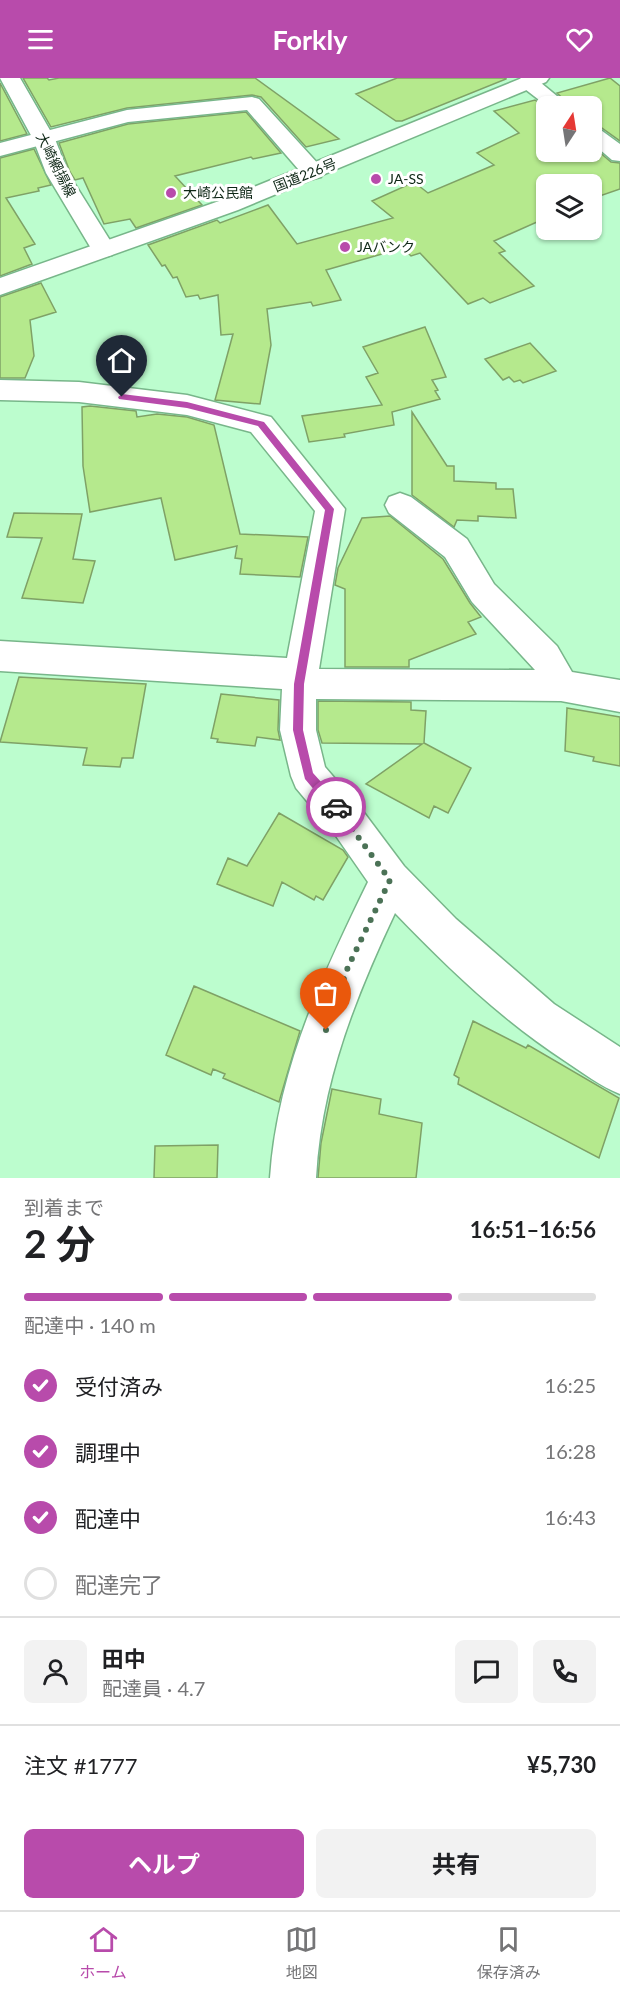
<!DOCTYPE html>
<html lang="ja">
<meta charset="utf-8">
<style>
:root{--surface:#fff;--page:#f2f2f2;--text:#202124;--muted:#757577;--line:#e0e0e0;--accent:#b84bab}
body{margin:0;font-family:Lato,"Noto Sans JP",sans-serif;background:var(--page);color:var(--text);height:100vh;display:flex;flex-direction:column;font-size:22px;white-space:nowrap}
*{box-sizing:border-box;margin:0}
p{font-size:20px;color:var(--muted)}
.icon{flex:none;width:33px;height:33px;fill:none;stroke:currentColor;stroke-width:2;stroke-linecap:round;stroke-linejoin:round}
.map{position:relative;height:1100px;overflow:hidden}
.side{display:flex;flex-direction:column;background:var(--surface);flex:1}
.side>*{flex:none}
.needle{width:39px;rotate:12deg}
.fabs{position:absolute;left:536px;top:18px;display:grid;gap:12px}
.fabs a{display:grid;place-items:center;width:66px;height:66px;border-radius:9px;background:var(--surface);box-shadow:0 2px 4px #0004;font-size:30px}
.pin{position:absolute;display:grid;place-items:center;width:51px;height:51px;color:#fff;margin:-62px -26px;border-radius:50% 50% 50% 0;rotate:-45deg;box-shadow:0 0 6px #0007}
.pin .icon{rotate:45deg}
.courier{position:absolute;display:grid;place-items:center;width:60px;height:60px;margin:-30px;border:4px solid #b84bab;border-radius:50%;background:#fff;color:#222;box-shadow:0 2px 8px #0007}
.summary em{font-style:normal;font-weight:700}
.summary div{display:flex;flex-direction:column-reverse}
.summary{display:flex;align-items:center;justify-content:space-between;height:102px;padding:0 24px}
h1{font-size:39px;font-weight:700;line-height:45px}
.bar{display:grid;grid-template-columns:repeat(4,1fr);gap:9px 6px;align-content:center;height:72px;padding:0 24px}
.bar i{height:8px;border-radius:4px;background:var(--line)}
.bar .active{background:var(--accent)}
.bar p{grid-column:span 4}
.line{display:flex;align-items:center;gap:15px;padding:0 24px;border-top:2px solid var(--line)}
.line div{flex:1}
.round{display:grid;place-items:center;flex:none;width:63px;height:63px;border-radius:9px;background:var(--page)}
ol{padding:0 24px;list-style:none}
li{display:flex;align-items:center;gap:18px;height:66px}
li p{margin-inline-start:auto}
li .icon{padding:6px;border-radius:50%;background:var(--accent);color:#fff;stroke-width:4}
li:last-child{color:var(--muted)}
li i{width:33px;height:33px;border:3px solid var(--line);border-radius:50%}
.cta{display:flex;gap:12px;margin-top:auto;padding:12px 24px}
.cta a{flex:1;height:69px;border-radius:9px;background:var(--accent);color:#fff;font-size:24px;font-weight:700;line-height:69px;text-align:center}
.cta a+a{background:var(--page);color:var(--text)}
header{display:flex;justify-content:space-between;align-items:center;height:78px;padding:0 24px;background:var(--accent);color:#fff;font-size:27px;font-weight:700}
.dock{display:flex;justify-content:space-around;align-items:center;height:84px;border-top:2px solid var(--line);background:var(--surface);font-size:16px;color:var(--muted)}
.dock a{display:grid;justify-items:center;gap:3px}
.dock .active{color:var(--accent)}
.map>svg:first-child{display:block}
.building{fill:#b5e98d;stroke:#7fa166;stroke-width:1.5}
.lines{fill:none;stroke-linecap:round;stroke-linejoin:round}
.street-casing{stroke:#78b68a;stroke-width:3}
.secondary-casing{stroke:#78b68a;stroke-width:3}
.highway-casing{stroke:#78b68a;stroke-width:3}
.street{fill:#fff;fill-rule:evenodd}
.secondary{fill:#fff;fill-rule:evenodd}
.highway{fill:#fff;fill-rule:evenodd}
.route{fill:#b84bab}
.done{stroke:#4b7256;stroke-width:6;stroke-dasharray:0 10.8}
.poi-dot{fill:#b84bab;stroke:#fff;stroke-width:2}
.labels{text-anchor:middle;stroke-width:6;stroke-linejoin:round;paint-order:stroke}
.far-street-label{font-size:14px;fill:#0e2716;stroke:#fff}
.far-poi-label{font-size:14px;fill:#0e2716;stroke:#fff;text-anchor:start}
</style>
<header><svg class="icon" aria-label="menu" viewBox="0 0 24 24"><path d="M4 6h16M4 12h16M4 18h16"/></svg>Forkly<svg class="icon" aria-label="heart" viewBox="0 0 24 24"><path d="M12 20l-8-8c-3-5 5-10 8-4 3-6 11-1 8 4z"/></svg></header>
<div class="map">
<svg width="620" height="1100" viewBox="0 0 620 1100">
<rect width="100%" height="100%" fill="#bcfdce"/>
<path class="building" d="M23 0H47L49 2 59 0H255L339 61 306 69 261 19 252 17 127 30 51 49Z
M397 0H506V1L402 43H396L356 16Z
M610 0 620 8V63L599 48 591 46V28H571L557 15Z
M0 5 27 56 0 63Z
M535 22 546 30V74H591V67L611 84 620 85V111L591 121V106H546V140L494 163 505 173 499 175 534 208 490 225 483 220 468 226 420 175 411 178 403 170 326 192 341 222 313 228 311 224 267 231 271 267 260 326 215 322 233 256 221 257 218 217 200 221 198 217 186 219 177 199 173 200 165 187 162 188 148 167 217 142 220 145 268 127 297 166 393 140 372 123 414 104 428 115 494 87 477 75 519 55 494 33Z
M246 34 281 75 253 81 251 79 175 98 202 127 136 150 130 141 104 146 83 100 75 102 70 94 59 65 128 46Z
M34 71 51 107 38 110 39 113 6 120 35 166 24 170 32 186 0 198V80Z
M41 205 56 234 30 242 34 278 25 300H0V219Z
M425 249 446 299 432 302 438 312 435 313 440 321 392 334 394 347 344 356 345 359 309 364 302 338 382 327 366 299 378 295 363 269Z
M530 265 556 293 523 305 520 302 514 304 509 299 503 302 485 281Z
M90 328 136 333 137 339 157 336 187 339 214 347 240 456 308 459 300 499 240 496 242 481 235 480 237 468 175 482 161 420 90 434 83 388 82 329Z
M412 334 447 388H454V403L496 405V411H513L516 440 478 438V443L457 442 454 449 412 417Z
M14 435 82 436 73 481 95 483 83 525 22 520 42 460 7 459Z
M390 438 443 481 470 525 481 539 468 544 476 556 409 582V589H345V511L335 507 338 490 362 440Z
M19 599 146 606 133 680H122L120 689 83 687 87 670 0 664Z
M221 616 279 622 278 652 280 662 257 659 255 668 217 664 218 661 211 660Z
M318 623 411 624V632L426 633 424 665 471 690 448 735 434 728 429 740 366 706 422 666 322 665 318 652Z
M567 630 620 639V688L593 683 594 679 565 673Z
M279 735 343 772 348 779 323 822 316 818 314 822 282 804 273 828 217 806 228 780 247 788Z
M194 908 300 953 279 1024 223 1000 225 996 213 991 211 997 166 977Z
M473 943 526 970 528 967 619 1020 599 1080 458 1006 459 1000 454 997Z
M332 1011 381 1021 379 1036 422 1045 416 1100H318L321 1065Z
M218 1067 217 1100H154L155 1068Z"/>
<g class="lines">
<defs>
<path id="street" d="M521 0H535L569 28H547L521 8 518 4Z
M252 19 259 21 321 89 324 94 321 99 313 101 305 99 247 32 128 44 0 78V65L127 32Z
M591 48 598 50 620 66V83L612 82 591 64Z
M0 302 79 304 187 317 271 339 345 431 319 591 535 592 472 524 445 479 389 435 385 427 389 419 400 415 411 419 467 461 494 506 557 568 572 594 620 602V634L561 623 316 621V652L325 689 362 732 404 788 456 841 554 926 620 969V1016C600 1008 583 995 565 983 502 942 447 889 395 835 355 920 321 1005 316 1100H270C277 994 322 898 368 804L336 758 296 710 291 698 280 652 282 611 0 593V563L287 580 315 433 251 354 187 337 79 324 0 322Z"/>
<path id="secondary" d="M0 0H20L55 61 68 95 116 172 112 177 104 179 96 177 92 172 46 95 33 61Z"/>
<path id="highway" d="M522 0H549L546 4 238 132 0 217V200L222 122Z"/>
</defs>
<use href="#street" class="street-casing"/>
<use href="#secondary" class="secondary-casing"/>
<use href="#highway" class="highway-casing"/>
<use href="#street" class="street"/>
<use href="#secondary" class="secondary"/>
<use href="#highway" class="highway"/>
</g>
<path class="route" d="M122 316 187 324 264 344 334 431 304 606 303 652 313 695 340 725V733H332L305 701 293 652 294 606 325 432 258 348 187 330 119 321 118 319Z"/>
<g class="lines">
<path class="done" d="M326 952 348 889 390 802 336 729"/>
</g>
<g class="poi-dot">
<circle cx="376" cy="101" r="6"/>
<circle cx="171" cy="115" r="6"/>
<circle cx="345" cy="169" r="6"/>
</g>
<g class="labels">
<g class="far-street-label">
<text transform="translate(56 87) rotate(63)" y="5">大崎網揚線</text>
<text transform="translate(305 97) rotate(-22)" y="5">国道226号</text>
</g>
<g class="far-poi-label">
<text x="388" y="106">JA-SS</text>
<text x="183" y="120">大崎公民館</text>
<text x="357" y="174">JAバンク</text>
</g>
</g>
</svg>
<div class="fabs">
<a><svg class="needle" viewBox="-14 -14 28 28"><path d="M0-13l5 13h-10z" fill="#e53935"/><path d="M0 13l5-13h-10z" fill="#757577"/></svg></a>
<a><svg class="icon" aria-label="layers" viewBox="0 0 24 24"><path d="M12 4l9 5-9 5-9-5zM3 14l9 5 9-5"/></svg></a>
</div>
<div class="pin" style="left:326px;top:952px;background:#ea580c"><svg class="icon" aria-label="bag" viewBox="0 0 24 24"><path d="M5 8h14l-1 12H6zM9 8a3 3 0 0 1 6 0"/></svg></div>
<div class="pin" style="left:122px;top:319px;background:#1f2937"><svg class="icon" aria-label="home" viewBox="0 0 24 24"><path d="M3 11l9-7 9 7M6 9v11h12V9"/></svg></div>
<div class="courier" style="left:336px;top:729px"><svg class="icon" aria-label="car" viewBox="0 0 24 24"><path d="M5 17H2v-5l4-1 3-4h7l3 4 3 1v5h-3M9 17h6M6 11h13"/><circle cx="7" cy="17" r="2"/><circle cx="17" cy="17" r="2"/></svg></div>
</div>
<section class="side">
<div class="summary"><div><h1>2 分</h1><p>到着まで</p></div><em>16:51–16:56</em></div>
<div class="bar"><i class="active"></i><i class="active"></i><i class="active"></i><i></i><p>配達中 · 140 m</p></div>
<ol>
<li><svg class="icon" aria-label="check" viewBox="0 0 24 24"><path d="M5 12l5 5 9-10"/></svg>受付済み<p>16:25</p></li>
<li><svg class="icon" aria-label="check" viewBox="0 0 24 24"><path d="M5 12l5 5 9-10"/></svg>調理中<p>16:28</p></li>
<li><svg class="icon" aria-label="check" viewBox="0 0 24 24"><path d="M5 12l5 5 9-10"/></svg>配達中<p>16:43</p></li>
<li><i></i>配達完了</li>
</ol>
<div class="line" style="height:108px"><a class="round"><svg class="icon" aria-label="person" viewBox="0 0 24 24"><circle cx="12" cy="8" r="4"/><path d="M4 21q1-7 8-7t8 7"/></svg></a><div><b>田中</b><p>配達員 · 4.7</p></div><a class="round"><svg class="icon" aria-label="chat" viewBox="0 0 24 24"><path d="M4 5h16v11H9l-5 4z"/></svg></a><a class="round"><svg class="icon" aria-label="phone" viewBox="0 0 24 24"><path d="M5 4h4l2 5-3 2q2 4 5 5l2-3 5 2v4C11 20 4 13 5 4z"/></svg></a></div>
<div class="line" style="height:78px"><div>注文 #1777</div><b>¥5,730</b></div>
<div class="cta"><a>ヘルプ</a><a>共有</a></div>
</section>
<nav class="dock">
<a class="active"><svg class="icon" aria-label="home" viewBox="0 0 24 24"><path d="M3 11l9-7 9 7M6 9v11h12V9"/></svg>ホーム</a>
<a><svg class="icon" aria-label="map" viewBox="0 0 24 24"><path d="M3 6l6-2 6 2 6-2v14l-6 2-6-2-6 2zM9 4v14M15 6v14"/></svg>地図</a>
<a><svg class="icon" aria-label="saved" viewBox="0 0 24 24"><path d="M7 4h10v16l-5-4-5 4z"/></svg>保存済み</a>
</nav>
